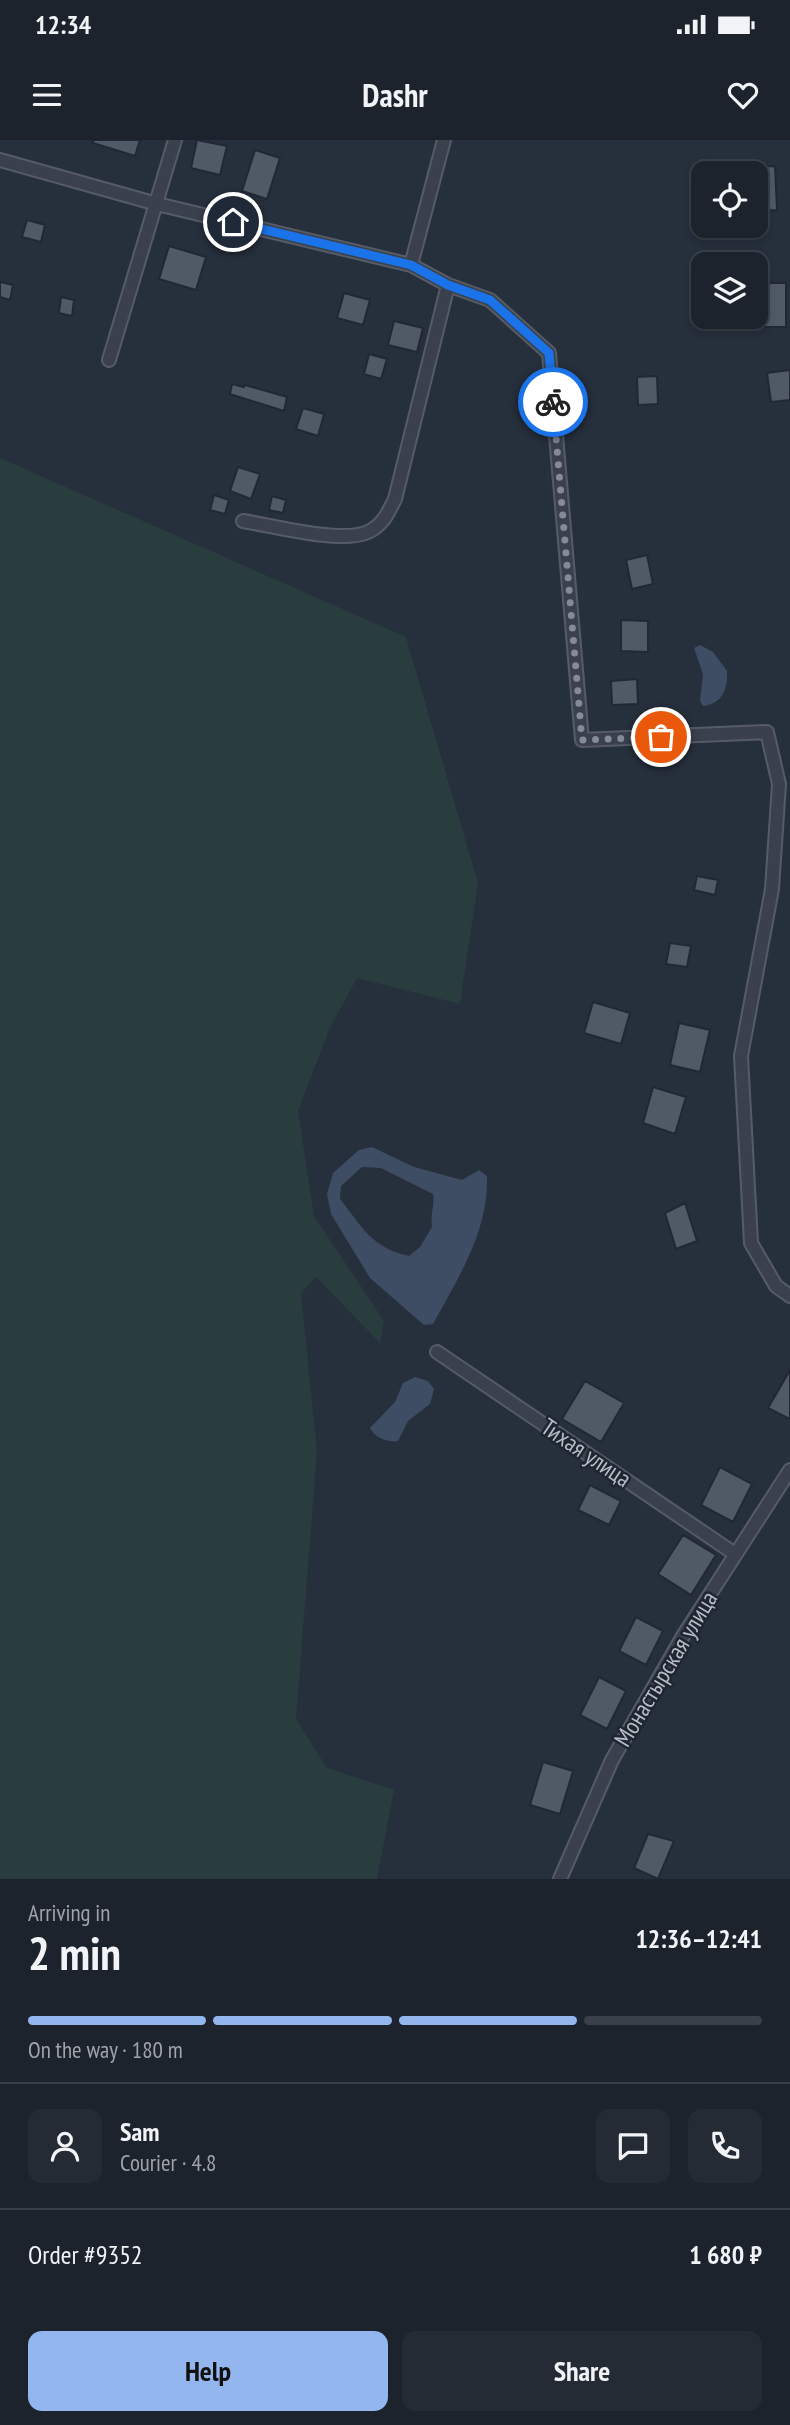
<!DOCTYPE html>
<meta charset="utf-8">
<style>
:root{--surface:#1c232d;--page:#252b35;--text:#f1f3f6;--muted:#a0a4aa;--line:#3a4049;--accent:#94b6ee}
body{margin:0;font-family:"PT Sans Narrow",sans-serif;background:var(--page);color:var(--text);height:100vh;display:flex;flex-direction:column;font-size:26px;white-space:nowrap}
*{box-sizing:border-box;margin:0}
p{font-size:23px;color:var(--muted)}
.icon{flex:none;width:38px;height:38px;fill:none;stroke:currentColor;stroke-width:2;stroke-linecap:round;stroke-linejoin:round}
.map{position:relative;height:1739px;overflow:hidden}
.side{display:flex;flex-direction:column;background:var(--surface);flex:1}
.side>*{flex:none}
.controls{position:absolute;left:691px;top:21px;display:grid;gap:14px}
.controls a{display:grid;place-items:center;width:77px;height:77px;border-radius:14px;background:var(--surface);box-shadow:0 4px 10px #0003,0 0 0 2px var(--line);font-size:35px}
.pin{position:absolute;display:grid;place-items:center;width:60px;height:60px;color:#fff;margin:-30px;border:4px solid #fff;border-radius:50%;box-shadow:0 2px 7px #0007}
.courier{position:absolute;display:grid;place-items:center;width:70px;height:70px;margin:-35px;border:5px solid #1a73e8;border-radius:50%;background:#fff;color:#222;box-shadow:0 2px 9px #0007}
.summary em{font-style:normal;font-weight:600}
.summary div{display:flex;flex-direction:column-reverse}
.summary{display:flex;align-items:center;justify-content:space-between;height:119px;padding:0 28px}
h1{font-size:46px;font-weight:600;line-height:52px}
.bar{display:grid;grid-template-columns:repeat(4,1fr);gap:10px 7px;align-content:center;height:84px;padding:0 28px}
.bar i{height:9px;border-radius:5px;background:var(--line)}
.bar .current{background:var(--accent)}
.bar p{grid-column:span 4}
.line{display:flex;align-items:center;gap:18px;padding:0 28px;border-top:2px solid var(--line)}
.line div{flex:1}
.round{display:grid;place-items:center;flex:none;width:74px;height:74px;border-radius:14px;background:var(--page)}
.cta{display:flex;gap:14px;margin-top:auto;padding:14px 28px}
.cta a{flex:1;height:80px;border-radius:14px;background:var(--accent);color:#111;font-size:28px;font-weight:600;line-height:80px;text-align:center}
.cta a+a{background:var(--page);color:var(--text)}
.status{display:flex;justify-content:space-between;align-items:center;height:49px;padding:0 35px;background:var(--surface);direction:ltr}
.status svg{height:19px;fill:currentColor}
header{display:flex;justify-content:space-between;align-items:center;height:91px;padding:0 28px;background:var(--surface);font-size:32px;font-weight:600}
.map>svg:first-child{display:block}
.green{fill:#293c3e}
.water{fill:#3e4d63;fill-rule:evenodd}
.building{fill:#505a67;stroke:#212833;stroke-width:2}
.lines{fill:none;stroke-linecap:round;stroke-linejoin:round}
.minor-casing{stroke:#555c67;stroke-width:16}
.minor{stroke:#3a414c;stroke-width:12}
.done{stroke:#848b96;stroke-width:7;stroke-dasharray:0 12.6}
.route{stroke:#1a73e8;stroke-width:9}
.labels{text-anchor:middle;stroke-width:5;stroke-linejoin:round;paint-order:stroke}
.street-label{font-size:24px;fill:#b6bdc7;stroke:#1f2631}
</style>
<div class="status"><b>12:34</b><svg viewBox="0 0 49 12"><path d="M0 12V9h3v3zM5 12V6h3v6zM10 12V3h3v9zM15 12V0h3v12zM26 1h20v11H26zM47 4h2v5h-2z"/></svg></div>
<header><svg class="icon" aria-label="menu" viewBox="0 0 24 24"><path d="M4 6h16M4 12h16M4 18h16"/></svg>Dashr<svg class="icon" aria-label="heart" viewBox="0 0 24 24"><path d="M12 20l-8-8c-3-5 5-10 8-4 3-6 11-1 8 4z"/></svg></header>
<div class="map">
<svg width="790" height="1739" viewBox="0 0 790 1739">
<rect width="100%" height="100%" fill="#262f3c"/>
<path class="green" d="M0 318 406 497 478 743 460 864 357 838 329 890 298 971 314 1076 384 1181 380 1203 316 1137 301 1153 317 1312 296 1579 327 1628 394 1650 377 1739H0Z"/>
<path class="water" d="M700 505 713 512 727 531C728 548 723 564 703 566L700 561 703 534 694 508Z
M372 1007 414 1027 462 1040 479 1030 487 1036C489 1091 458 1138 433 1184L424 1185 370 1138 331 1074 327 1054 333 1033 359 1010ZM362 1027 381 1028 433 1054C435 1065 430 1074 432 1087L420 1107 409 1116C372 1108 363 1088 340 1059L341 1046Z
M415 1237 428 1241 434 1249 430 1264 408 1281 398 1301C388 1303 374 1297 370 1288L395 1262 403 1243Z"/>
<path class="building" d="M93 0H140L135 16 93 3Z
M197 0 227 6 220 35 191 28Z
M255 10 280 18 267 59 242 51Z
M775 26 777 70 756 71V27Z
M27 80 45 85 41 102 22 97Z
M169 106 206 117 196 150 159 139Z
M0 142 13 145 10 160 0 157Z
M756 143H786V187H756Z
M344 153 370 160 363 185 337 178Z
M61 157 74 160 72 176 59 173Z
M394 181 423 188 417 212 388 205Z
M369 214 387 219 381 239 364 234Z
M790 230V260L771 262 767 233Z
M657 236 658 264 638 265 637 237Z
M232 244 244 247 245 245 287 257 284 271 230 254Z
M303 268 324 274 318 296 296 289Z
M238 327 260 334 251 359 230 351Z
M214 355 229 360 225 374 210 370Z
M272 356 286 360 283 373 269 370Z
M647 415 653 444 632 449 626 420Z
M621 480 648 481V512L621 511Z
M637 539 638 564 612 565 611 541Z
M697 736 718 740 715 755 694 750Z
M670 803 691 806 687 827 666 824Z
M593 862 630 873 621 904 584 893Z
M679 883 710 890 700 932 670 925Z
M653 947 686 957 675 994 643 983Z
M685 1063 697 1101 676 1109 665 1073Z
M790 1230V1279L768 1268Z
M585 1241 624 1263 601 1302 562 1279Z
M720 1327 752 1344 733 1382 701 1365Z
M590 1345 621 1361 609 1385 578 1370Z
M683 1395 716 1415 691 1455 658 1434Z
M636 1477 663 1491 646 1525 619 1511Z
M599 1537 626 1551 607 1589 580 1575Z
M543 1622 573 1631 560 1674 530 1665Z
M648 1694 674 1701 658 1739 634 1728Z"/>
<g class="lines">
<defs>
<path id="minor" d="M0 20 157 64 411 125 448 145 490 160 549 213 582 600 767 592 779 644 772 749 741 916 751 1103 776 1146 790 1156
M411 125 444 0
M109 220 175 0
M243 381C274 386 341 404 368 392 383 385 388 373 395 359L448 145
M437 1212 735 1414
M560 1739 612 1620 683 1496 790 1330"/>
</defs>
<use href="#minor" class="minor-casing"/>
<use href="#minor" class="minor"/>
</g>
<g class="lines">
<path class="done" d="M553 262 582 600 661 597"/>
<path class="route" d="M233 82 411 125 448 145 490 160 549 213 553 262"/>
</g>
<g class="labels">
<g class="street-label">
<text transform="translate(586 1313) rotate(34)" y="8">Тихая улица</text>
<text transform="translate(666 1529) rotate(-59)" y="8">Монастырская улица</text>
</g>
</g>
</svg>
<div class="controls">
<a><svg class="icon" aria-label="locate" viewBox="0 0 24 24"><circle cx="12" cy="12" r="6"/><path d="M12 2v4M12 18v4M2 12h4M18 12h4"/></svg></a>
<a><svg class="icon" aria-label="layers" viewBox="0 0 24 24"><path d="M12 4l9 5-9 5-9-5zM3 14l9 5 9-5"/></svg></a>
</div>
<div class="pin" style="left:661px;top:597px;background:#ea580c"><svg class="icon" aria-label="bag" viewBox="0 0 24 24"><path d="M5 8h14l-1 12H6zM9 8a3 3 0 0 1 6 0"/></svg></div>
<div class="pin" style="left:233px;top:82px;background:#1f2937"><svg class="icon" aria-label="home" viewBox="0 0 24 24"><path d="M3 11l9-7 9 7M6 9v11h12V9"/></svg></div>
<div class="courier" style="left:553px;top:262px"><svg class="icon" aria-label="bike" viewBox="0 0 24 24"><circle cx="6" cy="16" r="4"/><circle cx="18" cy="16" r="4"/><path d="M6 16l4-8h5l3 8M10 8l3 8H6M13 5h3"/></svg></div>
</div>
<section class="side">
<div class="summary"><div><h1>2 min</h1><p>Arriving in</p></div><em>12:36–12:41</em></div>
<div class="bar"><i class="current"></i><i class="current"></i><i class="current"></i><i></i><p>On the way · 180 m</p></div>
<div class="line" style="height:126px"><a class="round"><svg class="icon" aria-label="person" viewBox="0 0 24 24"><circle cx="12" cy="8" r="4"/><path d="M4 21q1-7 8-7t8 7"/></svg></a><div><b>Sam</b><p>Courier · 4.8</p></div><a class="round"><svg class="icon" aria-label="chat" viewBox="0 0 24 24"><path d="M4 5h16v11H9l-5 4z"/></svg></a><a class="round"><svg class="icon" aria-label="phone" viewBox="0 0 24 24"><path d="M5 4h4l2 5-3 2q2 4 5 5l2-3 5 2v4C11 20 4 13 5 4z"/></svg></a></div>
<div class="line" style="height:91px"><div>Order #9352</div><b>1 680 ₽</b></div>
<div class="cta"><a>Help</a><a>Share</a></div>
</section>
